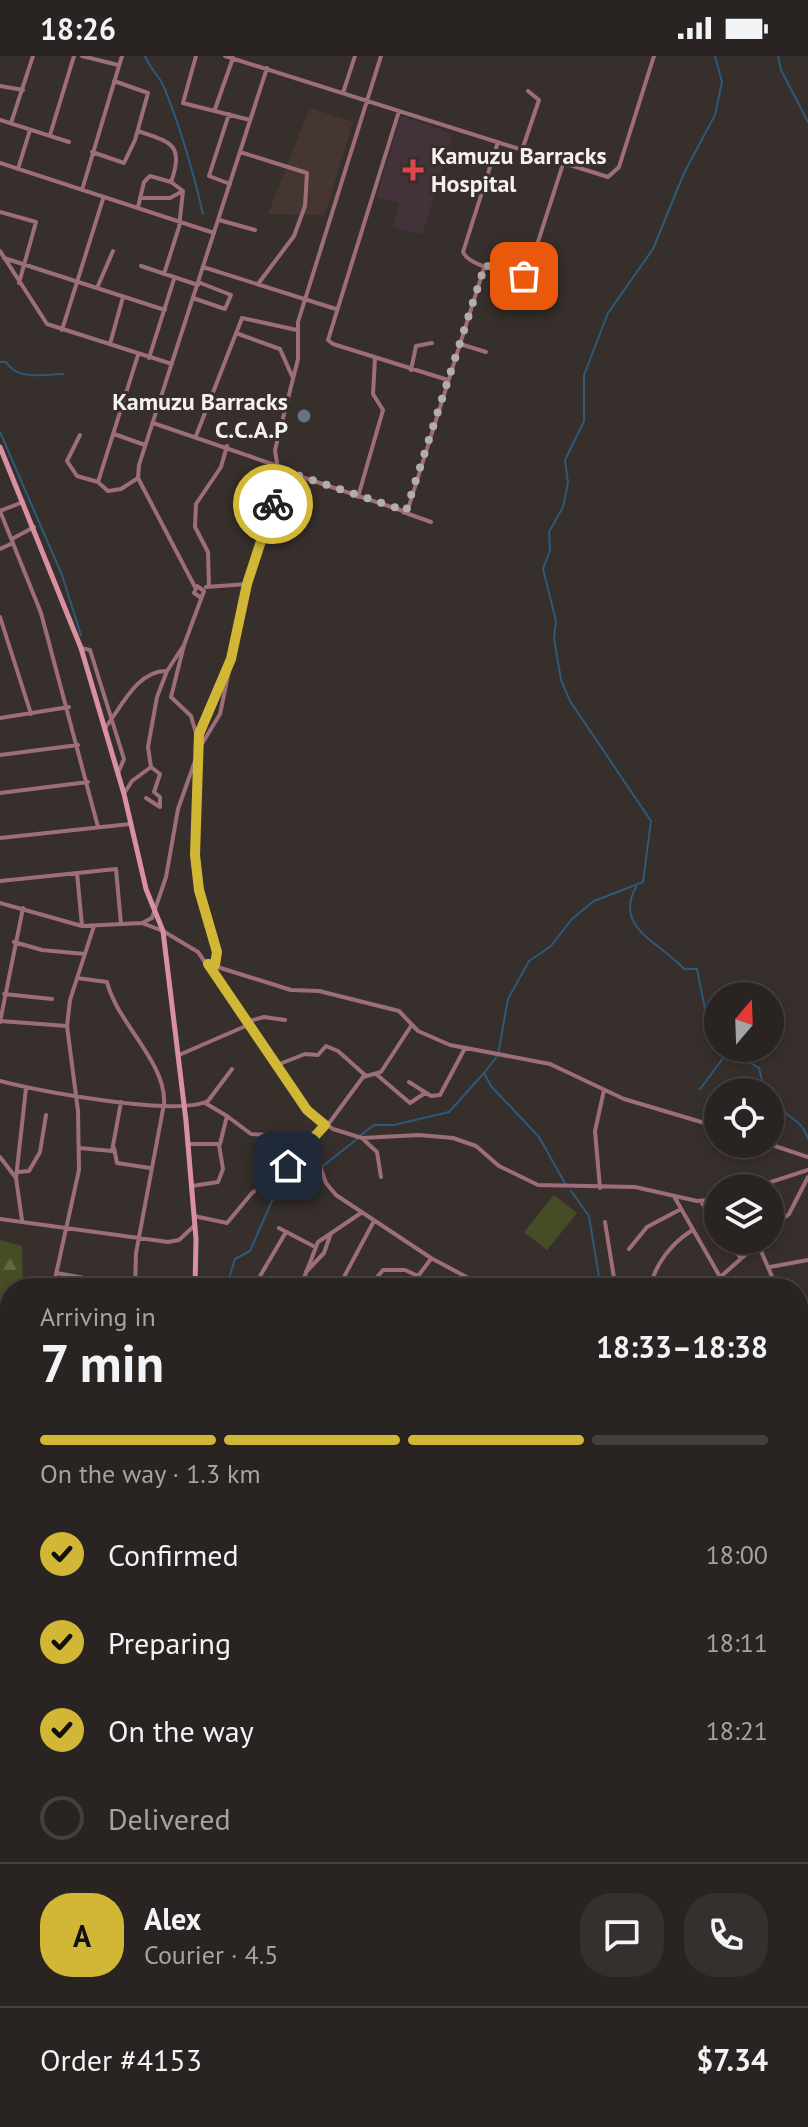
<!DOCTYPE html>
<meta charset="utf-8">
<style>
:root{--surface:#292321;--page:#352f2e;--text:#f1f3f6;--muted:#a5a4a5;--line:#45403f;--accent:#d2b736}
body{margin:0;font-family:"PT Sans",sans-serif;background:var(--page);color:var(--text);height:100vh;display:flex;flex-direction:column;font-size:30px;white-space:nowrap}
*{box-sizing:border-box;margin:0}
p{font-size:26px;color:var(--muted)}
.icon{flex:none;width:44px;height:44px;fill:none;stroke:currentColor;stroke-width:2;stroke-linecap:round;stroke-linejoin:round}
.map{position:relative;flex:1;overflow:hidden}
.side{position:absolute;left:0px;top:1222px;width:808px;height:850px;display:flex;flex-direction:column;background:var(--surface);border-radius:32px 32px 0 0;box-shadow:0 4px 12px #0003,0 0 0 2px var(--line)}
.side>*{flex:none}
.needle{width:52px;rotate:19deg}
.controls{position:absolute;left:704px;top:926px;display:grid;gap:16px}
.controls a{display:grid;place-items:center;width:80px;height:80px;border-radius:50%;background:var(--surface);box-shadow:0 4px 12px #0003,0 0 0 2px var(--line);font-size:40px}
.pin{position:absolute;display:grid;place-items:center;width:68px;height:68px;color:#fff;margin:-34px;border-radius:16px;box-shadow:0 4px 12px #0006}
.courier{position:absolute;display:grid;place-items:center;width:80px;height:80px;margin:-40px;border:6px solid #d2b736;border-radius:50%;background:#fff;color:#222;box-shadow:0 2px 10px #0007}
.headline em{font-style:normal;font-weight:700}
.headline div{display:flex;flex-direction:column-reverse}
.headline{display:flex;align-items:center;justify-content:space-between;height:136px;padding:0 40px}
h1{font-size:52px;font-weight:700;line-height:60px}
.bar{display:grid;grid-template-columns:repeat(4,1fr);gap:12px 8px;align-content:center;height:96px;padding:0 40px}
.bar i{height:10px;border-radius:6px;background:var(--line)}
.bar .active{background:var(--accent)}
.bar p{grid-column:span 4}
.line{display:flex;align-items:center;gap:20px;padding:0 40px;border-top:2px solid var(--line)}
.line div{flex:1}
.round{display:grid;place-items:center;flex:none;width:84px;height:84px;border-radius:32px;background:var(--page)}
ol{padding:0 40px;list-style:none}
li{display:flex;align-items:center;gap:24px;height:88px}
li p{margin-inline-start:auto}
li .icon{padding:8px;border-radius:50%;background:var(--accent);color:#111;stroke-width:4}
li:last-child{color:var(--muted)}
li i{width:44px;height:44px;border:4px solid var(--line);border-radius:50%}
.status{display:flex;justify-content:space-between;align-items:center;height:56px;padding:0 40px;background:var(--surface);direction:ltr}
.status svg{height:22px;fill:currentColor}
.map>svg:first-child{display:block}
.built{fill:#453631}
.medical{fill:#44323b}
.green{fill:#464c24}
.forest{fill:url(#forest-firs)}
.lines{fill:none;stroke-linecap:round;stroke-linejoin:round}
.stream{stroke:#2c5a7c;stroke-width:2}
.street{stroke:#9d6e7a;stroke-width:4}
.secondary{stroke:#da90a3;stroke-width:5}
.done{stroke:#b3adab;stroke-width:8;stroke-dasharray:0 14.4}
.route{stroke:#d2b736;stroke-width:10}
.health-dot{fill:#e0444e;stroke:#372f2c;stroke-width:3}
.worship-dot{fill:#6b7280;stroke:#372f2c;stroke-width:3}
.labels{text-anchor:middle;stroke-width:6;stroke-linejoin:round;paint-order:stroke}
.poi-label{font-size:24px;font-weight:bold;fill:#f6f1ef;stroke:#372f2c;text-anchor:start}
</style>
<div class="status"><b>18:26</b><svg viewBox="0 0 49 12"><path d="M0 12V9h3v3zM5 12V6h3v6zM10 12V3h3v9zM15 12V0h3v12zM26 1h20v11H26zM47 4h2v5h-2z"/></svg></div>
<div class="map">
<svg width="808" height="2071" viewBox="0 0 808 2071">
<defs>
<pattern id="forest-firs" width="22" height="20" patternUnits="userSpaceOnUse" patternTransform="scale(2)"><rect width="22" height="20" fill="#464c24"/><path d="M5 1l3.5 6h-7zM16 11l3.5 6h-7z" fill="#616644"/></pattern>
</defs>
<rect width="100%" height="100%" fill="#372f2c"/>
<path class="built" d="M310 52 353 66 325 159 268 158Z"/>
<path class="medical" d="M401 60 453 78 422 179 393 171 399 147 377 141Z"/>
<path class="green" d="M554 1139 577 1157 547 1194 524 1176Z"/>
<path class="forest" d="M0 1184 22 1190 23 1232H10V1336L0 1335Z"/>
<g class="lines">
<path class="stream" d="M145 0C149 12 159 19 164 31 181 73 193 115 203 158
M778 0 781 14 808 66
M0 306H6C18 325 42 318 63 318
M0 376 62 519 81 579
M636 831C613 873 662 887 684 913H697L712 988 718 996 734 997 759 1012 765 1036
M700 1033 724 1001 719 996
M770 1043C782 1059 803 1063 808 1083
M361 1079 374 1069H394L449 1056 483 1018
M323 1110 357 1083
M566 1129 539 1081 491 1030 484 1017 498 999 508 943 529 905 550 891 572 863 594 845 643 826 651 765 570 645 561 624 554 582 556 565 543 513 550 494 549 476 563 451 568 427 565 404 584 365V319L608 257 653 193 684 117 715 59 722 26 715 0
M571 1135 589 1160 599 1221
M226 1232 235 1203 250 1195 272 1145 319 1111
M804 1765 808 1763"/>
<path class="street" d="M82 0 118 9
M196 0 183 47 250 64
M225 0 608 121 619 111 654 0
M0 30 23 34
M343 37 355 0
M215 53 233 2
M399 55 328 284 333 288 448 324
M229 58 209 120 230 128
M0 64 69 86
M11 67 33 0
M138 75C170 86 185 88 171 126
M50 79 74 0
M498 86 463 196C470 211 504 215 520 220L528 217 563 108
M522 94 539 44 528 35
M92 96 124 107 135 84 148 37 114 25
M240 96 307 117 305 150 294 180 258 228
M0 107 214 177
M18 113 30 74
M82 134 122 0
M140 142H170L183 135
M138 151 144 126 150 120 171 126 183 135 179 171 164 218
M0 156 36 166 19 227
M219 164 255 174
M0 195 47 268 172 308
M4 202 165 254
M141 210 198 229
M203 211 336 253
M97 232 113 195
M193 242 225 253 231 239 198 226
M62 274 103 143
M236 277 280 293 292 320
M110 288 123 241
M460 288 486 296
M149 302 174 223
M411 314 416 290 432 287
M153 367 275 409
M114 378 145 389
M80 379 67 405 77 420 98 426 108 435 121 433 138 422
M196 380 242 262 297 274
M281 414 403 455 408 453 485 209
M98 426 138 299
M358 441 383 354 373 338 375 302
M0 455 41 557 98 771
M0 455 23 446
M403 456 431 466
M12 483 34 471
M0 493 13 487
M195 531 138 422 139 409 267 12
M206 531 247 528
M209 531 208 496 195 471 196 448 221 411 227 390
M0 561 31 658
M81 592 90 594 124 703 118 717
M0 662 69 651
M105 672C121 652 137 614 167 615
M199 678 228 609
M200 691 220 658 247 528 280 427 275 394 298 303V266L381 0
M0 699 78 689
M197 705C197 745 193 784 198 824 202 853 219 879 215 909
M125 736 132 725 151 711 148 691 157 641 167 615 184 589 204 535 197 530 194 537 200 541
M0 737 88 726
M146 742 160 751V741L154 736 160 718 151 711
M0 782 130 768
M77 817 82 870
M0 825 116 813 121 868
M0 847 82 870 142 867 152 862 166 821 178 753 200 691 191 660 171 641 184 589
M142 867 163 875 198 896 307 1054 333 1073 362 1082 419 1079 453 1082 476 1090 499 1110 538 1129 635 1131 697 1145 718 1143
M14 886 42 894 85 898
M208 908 291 934 319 935 399 955 418 975 450 989 550 1008 624 1043 718 1071
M77 922 107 926C117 967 167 1007 164 1048L136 1197 135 1232
M4 938 52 943
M0 965 67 970
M0 966 23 852
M246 966 264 961 285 964
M179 999 248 969
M277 1009 305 998 318 999 326 990 338 995 365 1019
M376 1018 410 1047 425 1037
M0 1025C39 1035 175 1061 208 1045L232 1013
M409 1026 431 1040 440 1039 465 992
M227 1060 251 1078 289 1080 308 1087
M327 1070 363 1021 381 1016 411 970
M364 1084 377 1096 381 1121
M311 1085 326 1127 336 1139 431 1202 487 1232
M188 1088H220L227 1060 205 1047
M769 1088 808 1101
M79 1092 112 1095 121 1046
M114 1092 117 1107 150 1112
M0 1101 16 1122 22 1164
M18 1116 29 1115 40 1096 46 1059
M16 1122 26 1032
M192 1130 218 1126 223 1113 219 1089
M600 1132 595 1075 604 1034
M752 1132 808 1114
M675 1142 719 1219
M702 1147 718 1172
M194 1160 227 1167 252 1137 291 1107 325 1069
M0 1163 168 1186 179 1184 194 1170
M605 1166 615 1228
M279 1172 315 1191
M770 1174 789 1158 808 1121
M727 1184 741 1202
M758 1188 777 1232
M629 1193 647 1171 681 1153
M770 1211 808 1204
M306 1216 324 1197 331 1177
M57 1217 106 1226
M53 1232 79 1114 78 1055 67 970 70 944 94 870
M253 1232 286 1176
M300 1232 318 1186 361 1157
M338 1232 374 1165
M368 1232 383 1214H405L418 1220
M417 1232 418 1220 431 1203
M585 1232 606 1226 620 1232
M650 1232C655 1208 671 1188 691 1175
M708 1232 762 1184
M798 1297 808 1339
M0 1337H10
M0 1365 10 1367
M798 1374 808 1366
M10 1418 1 1428 0 1463 10 1464
M0 1533 10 1534
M798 1554 808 1534
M798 1555 808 1566
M798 1616 808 1609
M0 1622 10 1623
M798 1710 808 1701
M0 1766 10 1774
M798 1802 808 1795
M798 1814 808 1812
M0 1835 10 1781
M0 1844 10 1846
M798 1894 808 1884
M798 1897 808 1903
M0 1920 10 1925
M0 1983 10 1928
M0 1991 10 1997
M0 2059 10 2061
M15 2062 46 2071
M145 2062 158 2071
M255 2062H263
M311 2062 318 2071
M557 2062 562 2071
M598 2062 606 2071
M683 2062V2071
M780 2062 792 2071
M47 2071 58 2062
M172 2071 177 2062
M575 2071 579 2062
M581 2071 599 2062
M658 2071 661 2062
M745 2071 748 2062
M799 2071 808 2069"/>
<path class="secondary" d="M0 391 81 592 124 738 146 833 163 875 186 1065 196 1183 195 1232
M798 1503 808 1490
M0 1692 10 1694
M798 1983 808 1991"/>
</g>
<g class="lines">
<path class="done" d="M273 448 281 422 279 413 406 455 485 209 524 220"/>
<path class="route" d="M273 448 247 528 231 603 199 678 195 799 199 834 217 896 215 909 208 908 307 1054 325 1069 288 1110"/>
</g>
<path class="health-dot" d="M409 102h8v8h8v8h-8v8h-8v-8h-8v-8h8z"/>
<circle class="worship-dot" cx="304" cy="360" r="8"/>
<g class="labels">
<g class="poi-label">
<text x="431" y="108">Kamuzu Barracks<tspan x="431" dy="28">Hospital</tspan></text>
<text x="288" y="354" text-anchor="end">Kamuzu Barracks<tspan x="288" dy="28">C.C.A.P</tspan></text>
</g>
</g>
</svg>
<div class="controls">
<a><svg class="needle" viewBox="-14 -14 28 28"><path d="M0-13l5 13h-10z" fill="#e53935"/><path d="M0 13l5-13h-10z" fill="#a5a4a5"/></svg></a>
<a><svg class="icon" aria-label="locate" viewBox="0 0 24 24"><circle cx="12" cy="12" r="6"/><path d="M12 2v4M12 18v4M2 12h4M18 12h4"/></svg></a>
<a><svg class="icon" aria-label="layers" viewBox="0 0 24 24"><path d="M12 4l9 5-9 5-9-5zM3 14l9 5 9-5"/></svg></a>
</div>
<div class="pin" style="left:524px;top:220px;background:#ea580c"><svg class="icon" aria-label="bag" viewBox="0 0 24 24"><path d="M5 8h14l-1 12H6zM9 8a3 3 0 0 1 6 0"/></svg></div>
<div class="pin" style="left:288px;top:1110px;background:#1f2937"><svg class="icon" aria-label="home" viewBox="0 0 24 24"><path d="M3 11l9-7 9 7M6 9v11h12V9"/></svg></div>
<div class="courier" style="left:273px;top:448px"><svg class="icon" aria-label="bike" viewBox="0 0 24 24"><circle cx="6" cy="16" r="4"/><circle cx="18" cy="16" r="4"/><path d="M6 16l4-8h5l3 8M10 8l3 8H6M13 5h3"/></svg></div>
<section class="side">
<div class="headline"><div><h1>7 min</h1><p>Arriving in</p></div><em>18:33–18:38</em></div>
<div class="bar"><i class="active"></i><i class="active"></i><i class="active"></i><i></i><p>On the way · 1.3 km</p></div>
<ol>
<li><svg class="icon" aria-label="check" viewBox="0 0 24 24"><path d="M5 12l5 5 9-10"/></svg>Confirmed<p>18:00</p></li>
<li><svg class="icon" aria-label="check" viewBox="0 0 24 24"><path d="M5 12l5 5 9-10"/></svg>Preparing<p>18:11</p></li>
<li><svg class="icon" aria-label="check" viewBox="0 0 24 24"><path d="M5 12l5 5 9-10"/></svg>On the way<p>18:21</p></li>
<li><i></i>Delivered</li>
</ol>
<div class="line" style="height:144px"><b class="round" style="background:var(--accent);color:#111">A</b><div><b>Alex</b><p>Courier · 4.5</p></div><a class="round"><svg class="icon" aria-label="chat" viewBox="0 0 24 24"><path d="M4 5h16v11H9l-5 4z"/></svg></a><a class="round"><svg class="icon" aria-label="phone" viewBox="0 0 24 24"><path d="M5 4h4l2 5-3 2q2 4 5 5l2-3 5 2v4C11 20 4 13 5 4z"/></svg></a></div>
<div class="line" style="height:104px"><div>Order #4153</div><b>$7.34</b></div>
</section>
</div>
